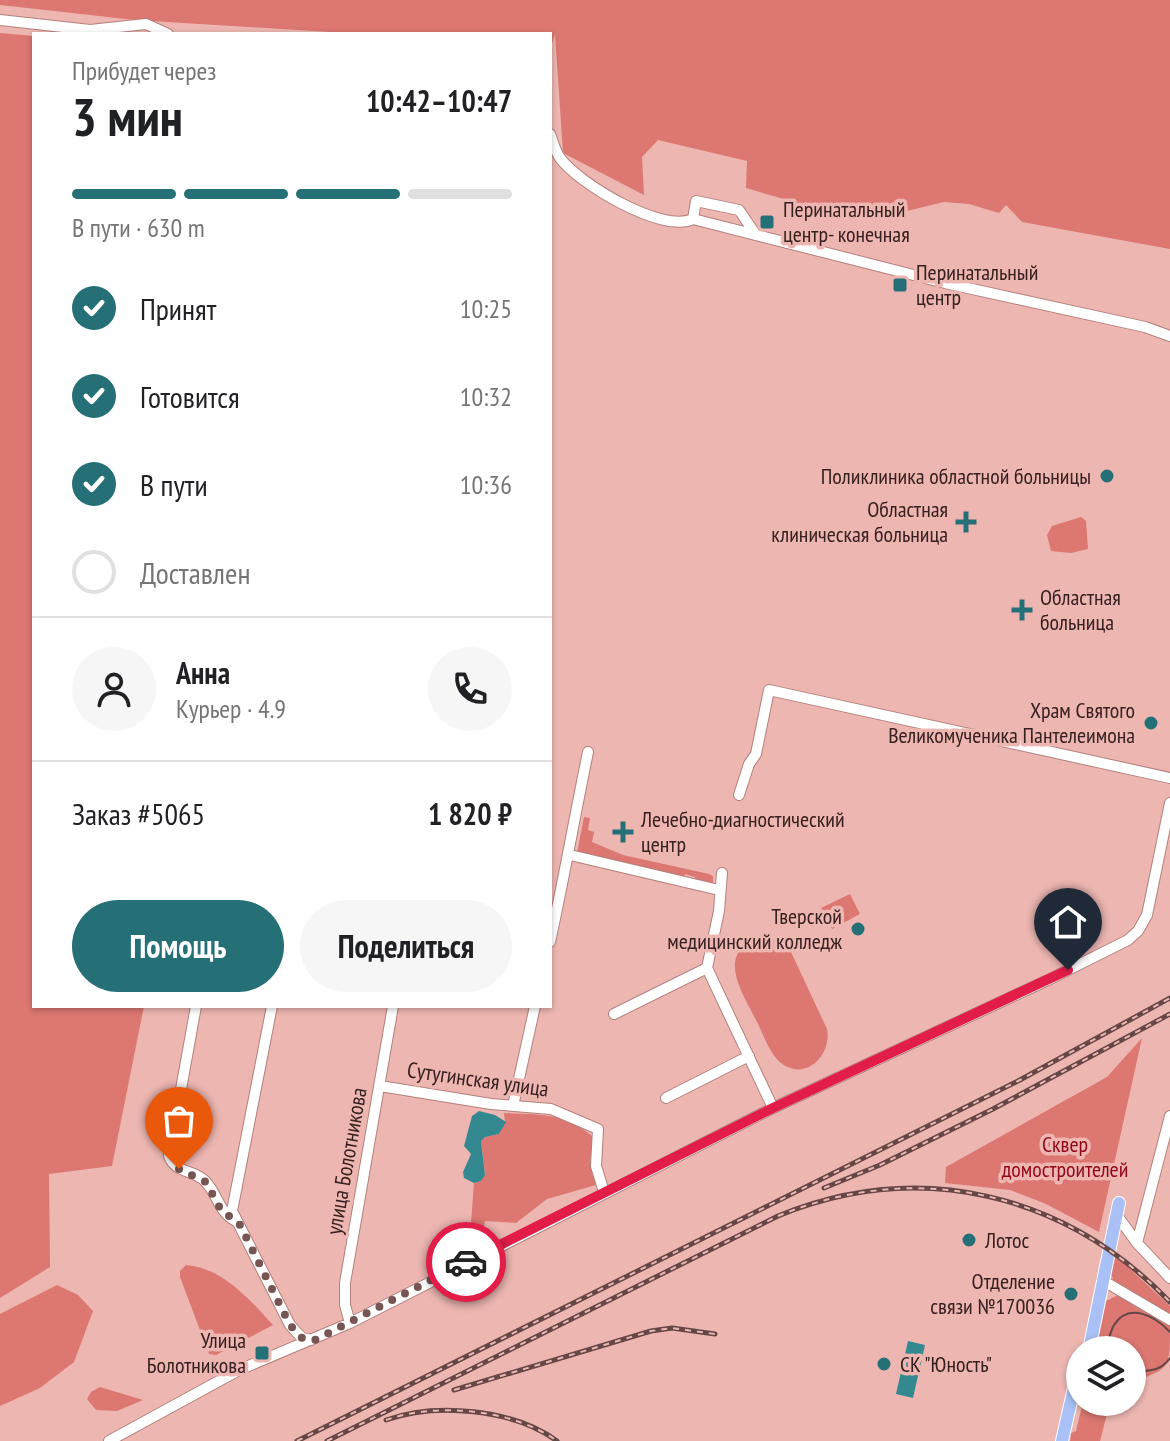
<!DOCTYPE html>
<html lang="ru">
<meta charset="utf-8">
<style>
:root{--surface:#fff;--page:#f6f6f6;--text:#202124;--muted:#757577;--line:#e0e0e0;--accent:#256f76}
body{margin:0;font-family:"PT Sans Narrow",sans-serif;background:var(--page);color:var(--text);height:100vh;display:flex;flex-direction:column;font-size:30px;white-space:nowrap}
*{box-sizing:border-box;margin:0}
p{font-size:26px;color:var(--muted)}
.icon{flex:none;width:44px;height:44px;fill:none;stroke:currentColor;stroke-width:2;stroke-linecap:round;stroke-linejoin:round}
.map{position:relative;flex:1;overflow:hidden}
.side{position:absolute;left:32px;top:32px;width:520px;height:976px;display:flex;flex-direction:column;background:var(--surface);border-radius:0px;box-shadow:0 2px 6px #0004}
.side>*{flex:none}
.fabs{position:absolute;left:1066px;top:1336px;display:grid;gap:16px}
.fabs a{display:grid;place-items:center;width:80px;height:80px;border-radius:50%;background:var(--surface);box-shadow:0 2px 6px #0004;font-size:40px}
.pin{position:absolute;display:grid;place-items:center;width:68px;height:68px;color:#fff;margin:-82px -34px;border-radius:50% 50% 50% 0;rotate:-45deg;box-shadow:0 0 8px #0007}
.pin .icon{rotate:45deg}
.courier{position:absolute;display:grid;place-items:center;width:80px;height:80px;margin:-40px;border:6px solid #e11d48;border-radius:50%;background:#fff;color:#222;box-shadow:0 2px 10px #0007}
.overview em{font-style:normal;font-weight:700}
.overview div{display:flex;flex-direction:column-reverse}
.overview{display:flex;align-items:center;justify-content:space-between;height:136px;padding:0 40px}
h1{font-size:52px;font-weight:700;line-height:60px}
.bar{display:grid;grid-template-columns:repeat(4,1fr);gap:12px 8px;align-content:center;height:96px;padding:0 40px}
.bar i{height:10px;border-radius:6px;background:var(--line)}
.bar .active{background:var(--accent)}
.bar p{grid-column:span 4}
.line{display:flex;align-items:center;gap:20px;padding:0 40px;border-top:2px solid var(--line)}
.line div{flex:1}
.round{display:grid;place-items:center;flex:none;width:84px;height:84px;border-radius:42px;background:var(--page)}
ol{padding:0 40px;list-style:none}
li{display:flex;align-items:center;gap:24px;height:88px}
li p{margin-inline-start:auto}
li .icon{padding:8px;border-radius:50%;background:var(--accent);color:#fff;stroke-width:4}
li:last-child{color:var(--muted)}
li i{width:44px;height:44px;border:4px solid var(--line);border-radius:50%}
.action{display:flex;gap:16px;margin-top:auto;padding:16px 40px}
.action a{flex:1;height:92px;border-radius:48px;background:var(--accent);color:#fff;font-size:32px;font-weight:700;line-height:92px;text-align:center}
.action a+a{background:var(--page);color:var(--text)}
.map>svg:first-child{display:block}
.green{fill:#dc7771}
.water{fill:#348991}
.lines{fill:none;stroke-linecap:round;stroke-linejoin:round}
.minor-casing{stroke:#b3807c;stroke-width:12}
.major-casing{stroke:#fff;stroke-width:14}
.minor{stroke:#fff;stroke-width:10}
.major{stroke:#a9c1f6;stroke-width:12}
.tram{stroke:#654745;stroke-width:2}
.rail-casing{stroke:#654745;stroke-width:5}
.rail{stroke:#edb6b1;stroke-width:2;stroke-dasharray:6;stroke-linecap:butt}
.done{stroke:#765553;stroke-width:8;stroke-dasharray:0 14.4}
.route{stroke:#e11d48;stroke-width:10}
.poi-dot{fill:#256f76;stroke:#edb6b1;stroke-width:3}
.labels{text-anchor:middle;stroke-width:7;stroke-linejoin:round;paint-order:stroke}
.poi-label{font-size:22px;fill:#362120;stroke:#edb6b1;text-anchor:start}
.street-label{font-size:22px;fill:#362120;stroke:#edb6b1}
.park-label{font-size:22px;fill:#920819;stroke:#edb6b1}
</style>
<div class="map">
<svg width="1170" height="1441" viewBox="0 0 1170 1441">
<rect width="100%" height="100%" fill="#edb6b1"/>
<path class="green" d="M0 0H1170V249L1022 222 1006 205 999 213 969 204 944 202 874 219 818 209 746 188 747 161 658 140 642 157 644 195 563 153 555 34 550 49V34H362L135 20 0 5Z
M0 33 34 36V1006H144L112 1166 49 1174 50 1267 0 1298Z
M1081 517 1086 521 1088 549 1071 553 1051 551 1047 535 1052 526Z
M584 817 590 818 588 830 594 832 592 842 623 855 709 874 713 876V885L695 882V877L685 874 683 879 577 853Z
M850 894 860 914 832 929 821 908Z
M761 938 778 941 791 952 827 1029C832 1055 806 1082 781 1063 769 1053 763 1033 756 1020 742 992 714 952 761 938Z
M1142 1038 1099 1232 1046 1204 1010 1190 945 1183 946 1167 1107 1077Z
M504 1113C544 1115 562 1112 595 1138L590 1160 596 1185 547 1199 516 1223 485 1221 482 1238 470 1236 474 1183 481 1181 485 1174 481 1141 485 1137 499 1134 505 1122Z
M1114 1254 1170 1306V1316L1114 1281 1110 1272Z
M186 1265C223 1268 250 1300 273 1325L216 1355 209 1354 180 1277V1271Z
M57 1285 78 1295 93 1311 74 1362 40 1388 0 1406V1314Z
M1118 1295 1170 1325C1170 1371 1170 1368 1132 1382V1350H1095L1106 1301Z
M100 1387 143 1400 117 1411 96 1410 87 1399 91 1392Z
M1083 1402H1110L1100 1441H1070L1071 1433 1076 1431Z"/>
<path class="water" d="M479 1111 495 1115 506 1122 499 1134 485 1137 481 1141 485 1175 481 1181 474 1183 464 1178 463 1172 471 1154 464 1146 472 1116Z
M908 1341 925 1345 913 1398 896 1394Z"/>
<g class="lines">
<defs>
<path id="minor" d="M0 20 90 30 146 24 168 34
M550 134C553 142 555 151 560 158 578 183 662 234 693 219
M756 235 739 210 696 201 693 219 945 283 1145 327 1170 336
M739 795 749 764 756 754 769 690 1170 778
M570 855 719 890
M722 873 719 911 707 968 773 1108
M550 942C564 878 575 815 588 752
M196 1006 169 1156C176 1174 193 1169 205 1181 218 1194 218 1212 236 1221
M272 1006 232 1211 290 1325 302 1338 311 1340
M614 1014 707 968
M380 1086 491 1104 551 1109 598 1129 596 1166 604 1192
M666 1098 749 1056
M513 1106 535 1006
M1116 1214 1137 1243 1170 1278
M1137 1243 1170 1116
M1102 1280 1170 1320
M350 1323 345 1305V1283L393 1006
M109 1441 239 1370 350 1323 773 1108 1048 980 1128 940 1138 931 1147 915 1170 803"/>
<path id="major" d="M1089 1350 1119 1203
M1062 1441 1080 1361"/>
</defs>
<use href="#minor" class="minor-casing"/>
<use href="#major" class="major-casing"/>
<use href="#minor" class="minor"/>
<use href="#major" class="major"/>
<path class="tram" d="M1106 1350C1108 1342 1110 1332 1114 1325 1129 1301 1156 1317 1170 1332
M1132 1372C1148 1370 1159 1373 1170 1358"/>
<defs>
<path id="rail" d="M824 1188 880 1165 993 1109 1170 1014
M454 1390 651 1331 672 1328 715 1334
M386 1420C436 1402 513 1409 557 1441
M297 1441 1018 1081 1170 998
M327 1441 778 1216C919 1158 1065 1193 1170 1302"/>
</defs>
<use href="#rail" class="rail-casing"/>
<use href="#rail" class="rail"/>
</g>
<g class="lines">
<path class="done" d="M179 1169 206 1182 222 1212 238 1221 290 1325 302 1338 313 1341 466 1262"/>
<path class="route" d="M466 1262 773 1108 1068 970"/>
</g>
<g class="poi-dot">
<rect x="759" y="214" width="16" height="16" rx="4"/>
<rect x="892" y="277" width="16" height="16" rx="4"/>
<circle cx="1107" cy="476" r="8"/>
<path d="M962 510h8v8h8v8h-8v8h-8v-8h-8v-8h8z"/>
<path d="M1018 598h8v8h8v8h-8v8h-8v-8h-8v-8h8z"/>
<circle cx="1151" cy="723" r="8"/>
<path d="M619 820h8v8h8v8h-8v8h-8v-8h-8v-8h8z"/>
<circle cx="858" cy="929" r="8"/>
<circle cx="969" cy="1240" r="8"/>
<circle cx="1071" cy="1294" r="8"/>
<rect x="254" y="1345" width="16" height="16" rx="4"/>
<circle cx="884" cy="1364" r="8"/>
</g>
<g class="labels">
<g class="poi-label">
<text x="783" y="217">Перинатальный<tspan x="783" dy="25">центр- конечная</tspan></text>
<text x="916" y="280">Перинатальный<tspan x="916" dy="25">центр</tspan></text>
<text x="1091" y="484" text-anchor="end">Поликлиника областной больницы</text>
<text x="948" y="517" text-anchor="end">Областная<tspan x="948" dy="25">клиническая больница</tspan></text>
<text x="1040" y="605">Областная<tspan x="1040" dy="25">больница</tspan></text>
<text x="1135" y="718" text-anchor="end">Храм Святого<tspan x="1135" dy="25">Великомученика Пантелеимона</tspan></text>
<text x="641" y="827">Лечебно-диагностический<tspan x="641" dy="25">центр</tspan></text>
<text x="842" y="924" text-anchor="end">Тверской<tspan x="842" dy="25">медицинский колледж</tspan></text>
<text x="985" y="1248">Лотос</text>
<text x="1055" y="1289" text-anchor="end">Отделение<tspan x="1055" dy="25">связи №170036</tspan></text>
<text x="246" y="1348" text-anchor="end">Улица<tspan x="246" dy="25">Болотникова</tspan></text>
<text x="900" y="1372">СК "Юность"</text>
</g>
<g class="street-label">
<text transform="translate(478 1079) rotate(8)" y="8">Сутугинская улица</text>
<text transform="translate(346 1161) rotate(-80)" y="8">улица Болотникова</text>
</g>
<g class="park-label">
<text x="1065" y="1152">Сквер<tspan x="1065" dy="25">домостроителей</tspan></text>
</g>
</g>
</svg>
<div class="fabs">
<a><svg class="icon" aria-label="layers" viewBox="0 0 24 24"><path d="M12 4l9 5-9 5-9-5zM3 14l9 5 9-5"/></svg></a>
</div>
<div class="pin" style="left:179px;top:1169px;background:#ea580c"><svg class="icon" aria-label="bag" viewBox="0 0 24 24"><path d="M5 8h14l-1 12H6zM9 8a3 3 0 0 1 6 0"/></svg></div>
<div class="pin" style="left:1068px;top:970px;background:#1f2937"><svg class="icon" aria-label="home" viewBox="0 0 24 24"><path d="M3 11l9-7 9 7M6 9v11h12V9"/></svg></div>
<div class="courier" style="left:466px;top:1262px"><svg class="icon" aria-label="car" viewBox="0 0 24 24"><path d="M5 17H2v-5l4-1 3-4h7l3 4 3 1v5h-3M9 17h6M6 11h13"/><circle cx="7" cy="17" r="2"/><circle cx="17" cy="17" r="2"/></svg></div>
<section class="side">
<div class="overview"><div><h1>3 мин</h1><p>Прибудет через</p></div><em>10:42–10:47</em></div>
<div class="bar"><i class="active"></i><i class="active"></i><i class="active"></i><i></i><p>В пути · 630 m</p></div>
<ol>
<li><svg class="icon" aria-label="check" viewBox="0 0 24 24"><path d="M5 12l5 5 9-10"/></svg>Принят<p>10:25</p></li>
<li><svg class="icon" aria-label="check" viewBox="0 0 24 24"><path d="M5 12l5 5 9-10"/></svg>Готовится<p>10:32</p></li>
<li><svg class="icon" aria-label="check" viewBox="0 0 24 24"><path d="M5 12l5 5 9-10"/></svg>В пути<p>10:36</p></li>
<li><i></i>Доставлен</li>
</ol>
<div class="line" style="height:144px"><a class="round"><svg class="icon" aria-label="person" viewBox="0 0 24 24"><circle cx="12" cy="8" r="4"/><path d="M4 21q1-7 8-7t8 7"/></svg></a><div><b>Анна</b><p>Курьер · 4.9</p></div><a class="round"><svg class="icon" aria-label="phone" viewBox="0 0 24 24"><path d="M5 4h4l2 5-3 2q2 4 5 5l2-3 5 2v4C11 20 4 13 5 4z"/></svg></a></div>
<div class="line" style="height:104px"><div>Заказ #5065</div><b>1 820 ₽</b></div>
<div class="action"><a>Помощь</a><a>Поделиться</a></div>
</section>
</div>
